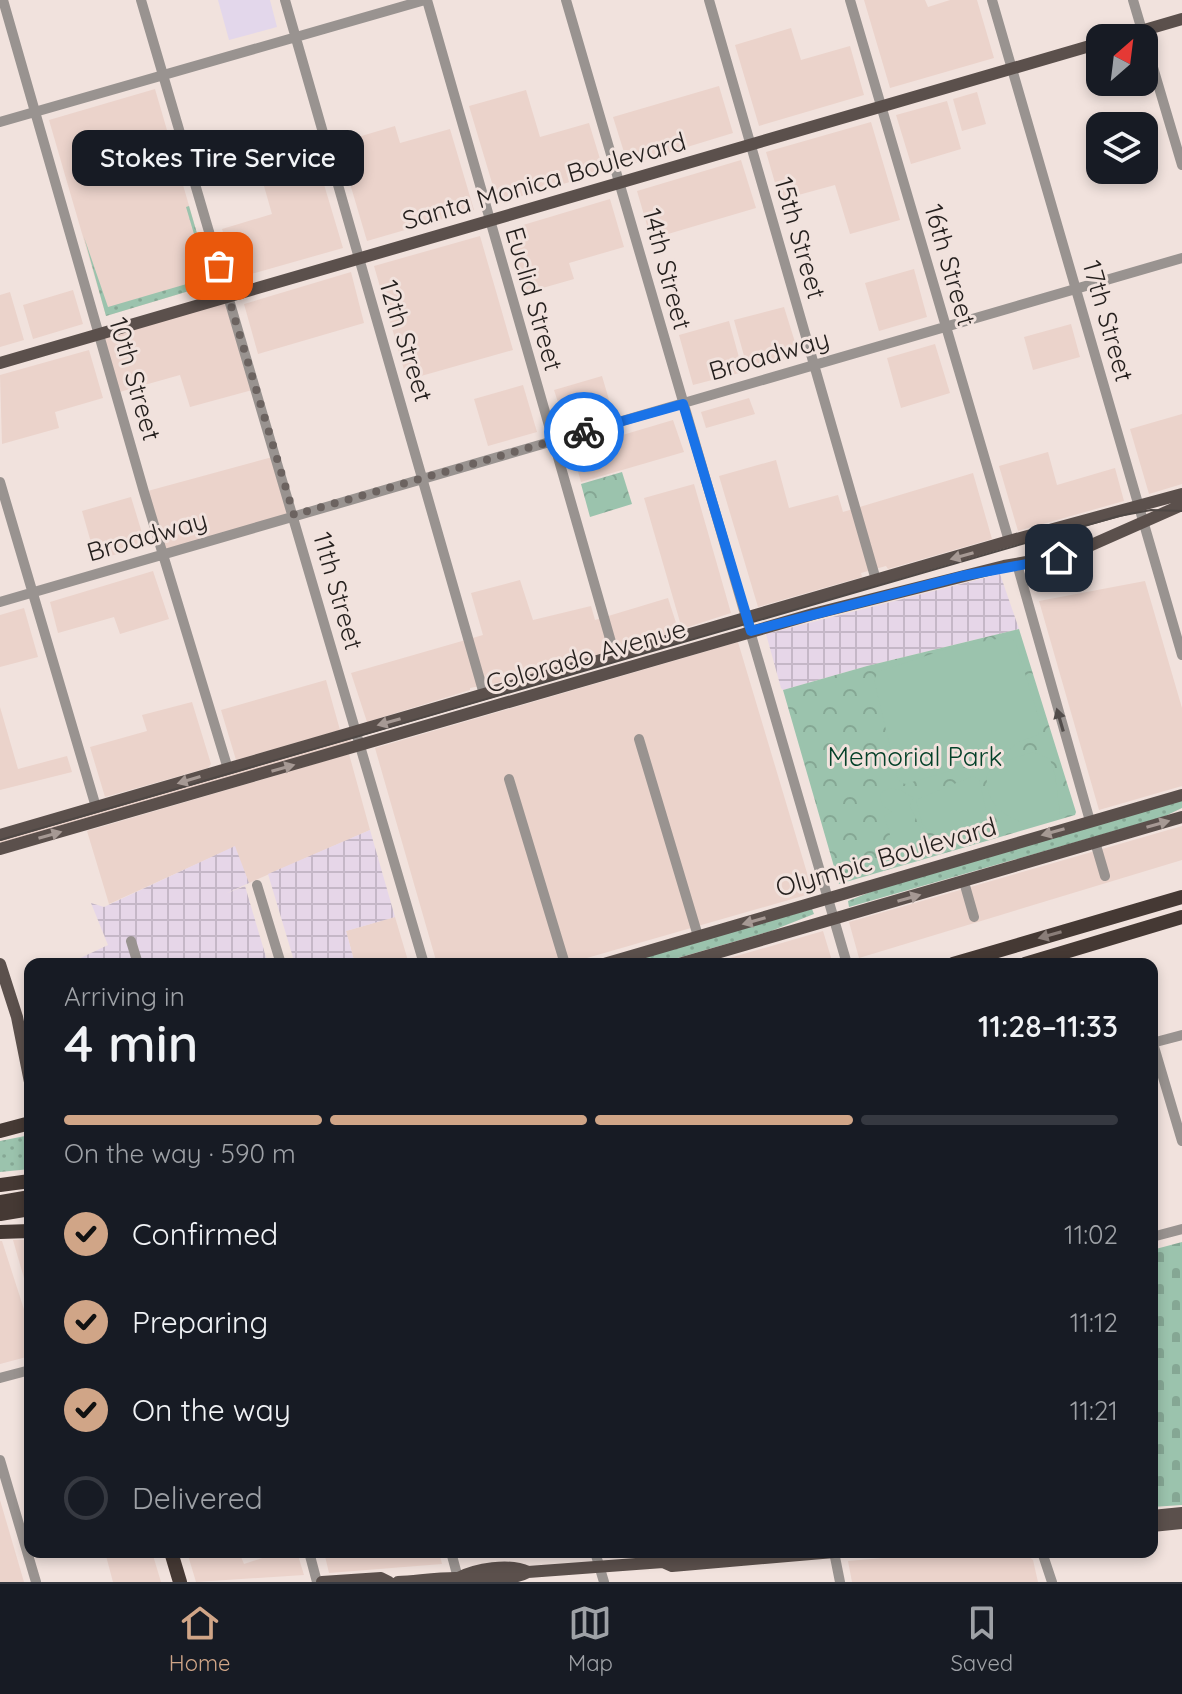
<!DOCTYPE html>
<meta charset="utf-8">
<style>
:root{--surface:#171b24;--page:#20242c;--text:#f1f3f6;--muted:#9ea1a6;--line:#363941;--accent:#d0a587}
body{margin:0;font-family:Quicksand,sans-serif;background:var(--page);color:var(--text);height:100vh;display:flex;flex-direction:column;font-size:30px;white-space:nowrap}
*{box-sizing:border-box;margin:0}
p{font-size:26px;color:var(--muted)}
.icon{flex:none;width:44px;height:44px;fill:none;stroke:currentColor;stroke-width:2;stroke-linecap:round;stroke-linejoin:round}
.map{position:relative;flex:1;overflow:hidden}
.drawer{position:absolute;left:24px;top:958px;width:1134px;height:600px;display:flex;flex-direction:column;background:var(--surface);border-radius:16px;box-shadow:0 4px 12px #0003}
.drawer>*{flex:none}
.needle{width:52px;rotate:28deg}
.tools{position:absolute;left:1086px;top:24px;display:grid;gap:16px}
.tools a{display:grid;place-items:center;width:72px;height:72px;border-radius:16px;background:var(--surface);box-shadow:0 4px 12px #0003;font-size:40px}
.pin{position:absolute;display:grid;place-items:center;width:68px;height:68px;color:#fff;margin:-34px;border-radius:16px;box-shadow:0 4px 12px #0006}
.courier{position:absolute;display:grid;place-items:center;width:80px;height:80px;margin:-40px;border:6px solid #1a73e8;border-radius:50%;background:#fff;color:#222;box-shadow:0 2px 10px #0007}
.bubble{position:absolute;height:56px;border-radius:16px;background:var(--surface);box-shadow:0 4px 12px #0003;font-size:26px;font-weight:600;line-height:56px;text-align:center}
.headline em{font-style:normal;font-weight:600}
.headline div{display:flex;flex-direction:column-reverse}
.headline{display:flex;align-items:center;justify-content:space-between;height:136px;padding:0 40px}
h1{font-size:52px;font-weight:600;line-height:60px}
.bar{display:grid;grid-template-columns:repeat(4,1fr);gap:12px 8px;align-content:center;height:96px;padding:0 40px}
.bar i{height:10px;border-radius:6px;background:var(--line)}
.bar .active{background:var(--accent)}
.bar p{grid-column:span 4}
ol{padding:0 40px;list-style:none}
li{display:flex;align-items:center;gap:24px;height:88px}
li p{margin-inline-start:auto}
li .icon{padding:8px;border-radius:50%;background:var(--accent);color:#111;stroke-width:4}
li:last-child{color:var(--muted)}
li i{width:44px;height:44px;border:4px solid var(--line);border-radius:50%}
.dock{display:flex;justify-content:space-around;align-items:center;height:112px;border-top:2px solid var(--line);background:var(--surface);font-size:22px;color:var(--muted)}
.dock a{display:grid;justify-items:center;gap:4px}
.dock .active{color:var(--accent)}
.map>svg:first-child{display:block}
.built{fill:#ebd3cb}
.industrial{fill:url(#industrial-grid)}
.medical{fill:#e3d7eb}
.grass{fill:url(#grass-dots)}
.cemetery{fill:url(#cemetery-stones)}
.park{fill:url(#park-crowns)}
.pitch{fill:#9bc3ad}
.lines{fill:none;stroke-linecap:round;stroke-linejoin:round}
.minor{stroke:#999390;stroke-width:10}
.major{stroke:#5b504c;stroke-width:12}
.highway{stroke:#453934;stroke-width:14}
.tram{stroke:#4f4845;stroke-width:2}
.oneway{fill:#a69994}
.oneway2{fill:#534d4b}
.oneway3{fill:#8a7d78}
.done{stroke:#6c6360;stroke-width:8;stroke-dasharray:0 14.4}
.route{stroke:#1a73e8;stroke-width:10}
.labels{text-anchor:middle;stroke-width:6;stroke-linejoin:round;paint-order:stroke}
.street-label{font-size:26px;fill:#241f1d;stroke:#f1e2dd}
.park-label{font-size:26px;fill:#044129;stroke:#f1e2dd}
</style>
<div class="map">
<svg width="1182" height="1582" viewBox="0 0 1182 1582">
<defs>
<pattern id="industrial-grid" width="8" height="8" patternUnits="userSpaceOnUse" patternTransform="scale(2)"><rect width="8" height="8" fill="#e6d6e8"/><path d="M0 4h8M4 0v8" fill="none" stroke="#c5b7c7"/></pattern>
<pattern id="grass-dots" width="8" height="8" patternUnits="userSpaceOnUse" patternTransform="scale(2)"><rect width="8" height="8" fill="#9bc3ad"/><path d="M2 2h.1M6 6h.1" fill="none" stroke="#85a794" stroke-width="1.8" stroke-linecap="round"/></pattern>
<pattern id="cemetery-stones" width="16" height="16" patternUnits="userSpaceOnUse" patternTransform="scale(2)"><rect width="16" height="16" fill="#9bc3ad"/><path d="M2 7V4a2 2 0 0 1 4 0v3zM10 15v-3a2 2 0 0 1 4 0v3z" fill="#85a794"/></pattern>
<pattern id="park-crowns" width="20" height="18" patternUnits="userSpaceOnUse" patternTransform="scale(2)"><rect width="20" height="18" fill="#9bc3ad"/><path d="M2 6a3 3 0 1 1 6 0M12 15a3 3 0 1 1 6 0" fill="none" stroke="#85a794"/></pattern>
</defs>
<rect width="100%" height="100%" fill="#f1e2dd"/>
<path class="built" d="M864 0H925L928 7 950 0H977L994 58 890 88Z
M791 28 801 60 850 46 864 95 759 126 735 45Z
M719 86 733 133 628 165 613 117Z
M155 89 211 281 209 285 106 316 49 120Z
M526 90 540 137 589 123 604 172 498 203 469 106Z
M977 92 986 124 962 131 953 99Z
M947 101 961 149 911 164 896 115Z
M871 122 900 220 850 234 835 185 780 200 766 152Z
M395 126 400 143 450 129 474 210 367 241 338 143Z
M314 151 343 248 237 278 222 229 272 214 258 165Z
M741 160 756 208 651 239 637 191Z
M610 199 624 247 569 263 574 279 525 293 506 230Z
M480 236 513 350 407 380 374 266Z
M914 269 927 317 879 331 865 283Z
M351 272 364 323 258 354 244 304Z
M73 290 83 324 33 339 23 305Z
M10 292 24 340 0 347V295Z
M228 296 256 389 190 407 180 375 116 393 99 335Z
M784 307 799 355 748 370 734 320Z
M729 321 743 372 693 385 679 335Z
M1071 324 1080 357 1033 370 1024 337Z
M935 344 950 393 901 408 887 358Z
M89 350 103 398 55 412 59 428 2 444 0 375Z
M602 376 612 410 565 424 554 390Z
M523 385 537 432 488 446 474 399Z
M749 398 755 414 706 428 701 412Z
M1182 414V484L1149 494 1130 429Z
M673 420 684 452 581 482 572 450Z
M1048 452 1057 485 1115 468 1124 501 1018 531 999 466Z
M276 456 294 515 164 554 144 492Z
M776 460 789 508 838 495 843 512 973 473 992 539 888 569 886 566 861 573 862 577 758 607 719 476Z
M694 484 731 613 682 629 644 498Z
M131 497 146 546 96 560 82 511Z
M153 571 169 619 120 634 114 617 58 633 50 602Z
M520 580 533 620 591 606 595 620 668 598 679 632 497 683 470 688V690L367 722 351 673 483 635 471 593Z
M1145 581 1182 708V786L1099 810 1039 601Z
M24 608 38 657 0 667V615Z
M738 642 813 893 566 964H437L375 748Z
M326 680 340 730 236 760 221 710Z
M192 702 211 764 208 768 105 797 90 747 147 731 142 715Z
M0 707 18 769 67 756 72 772 0 790Z
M350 736 352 745 0 847V838Z
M349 754 370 830 249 883 234 847 109 904 87 831Z
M1182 826V860L859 958 849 922Z
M395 917 409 964H355L346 931Z
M823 931 833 964H709Z
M13 1240H30V1299Z
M0 1241H2L30 1328V1356L0 1364Z
M0 1500 24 1582H0Z
M105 1552H152L161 1582H113Z
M187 1552H239L244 1564 281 1552H297L304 1575 196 1582Z
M324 1552H439L442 1564 329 1573Z
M952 1552H1023L1033 1560 1038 1582H852L848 1561Z"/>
<path class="industrial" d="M1000 574 1019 629 867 666 783 690 781 688 766 634Z
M370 830 395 917 346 931 355 964H295L268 874Z
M235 846 249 883 225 894 245 886 268 964H73L72 962 108 945 91 903 104 907Z"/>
<path class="medical" d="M218 0H270L277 27 229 40Z"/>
<path class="grass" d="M189 206 211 281 209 285 106 316 84 237 108 307 207 278 186 207Z
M1182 800V808L1163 817 849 907 848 901 885 886Z
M812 909 814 914 771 931 657 964H617Z
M30 1135V1169L0 1172V1141Z"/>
<path class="cemetery" d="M1182 1242V1505L1152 1507V1250Z"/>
<path class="park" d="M622 472 632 504 590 517 581 484Z
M1019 629 1076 812 1075 815 839 884 783 690 867 666Z"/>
<path class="pitch" d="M1008 637 1015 641 1040 722 1041 728 1038 735 1018 742 1003 756 905 784 898 780 874 680 878 672 952 647Z
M1033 752 1050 759 1055 775 1060 813 1059 818 1030 825C1009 819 990 808 987 785 987 782 986 776 988 773 994 763 1022 756 1033 752Z
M973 776 979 779 992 838 959 846 926 828 922 823 916 800Z
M890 788 900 790 914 798 909 806 916 817 914 823 924 829 926 847 915 851 909 859H901L895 852 885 818 884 816 892 812 883 806 880 796 883 791Z"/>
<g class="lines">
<path class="minor" d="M3 0 144 492 228 769
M141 0 424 964
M285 0 484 694
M427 0 615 656
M566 0 847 964
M709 0 876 580
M850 0 1009 541
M992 0 1182 655
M1133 0 1182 165
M0 122 425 0
M0 482 96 807
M1017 564 1090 821
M0 602 1182 258
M639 739 698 936
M509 779 565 964
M1095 842 1105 876
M964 882 974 917
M257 885 281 964
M131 941 138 964
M1152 1040 1182 1141
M1152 1043 1182 1035
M1152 1237 1182 1229
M0 1378 30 1370
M0 1460 36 1582
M309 1552 317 1582
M451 1552 458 1578
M595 1552 604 1582
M834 1552 840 1582
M1042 1552 1052 1582"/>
<path class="major" d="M1117 38 1182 19
M0 363 1100 43
M0 835 1009 541 1182 494
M0 849 813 614 1004 566 1071 554 1182 505
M0 964 17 1017 30 1082
M604 964 1182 795
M679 964 1182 817
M1152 1516 1182 1513
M1152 1526 1182 1523
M663 1562 672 1555 713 1552
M458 1578C476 1569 509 1563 528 1572L663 1562 672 1566 834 1552
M322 1582 381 1578 389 1582
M398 1582C417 1581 436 1578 455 1578 476 1578 510 1582 528 1572"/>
<path class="highway" d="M953 964 1182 897
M1025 964 1182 917
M0 1131 30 1123
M0 1185 30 1181
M0 1202 30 1197
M0 1214 30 1209
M0 1232 30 1231
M171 1552 180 1582"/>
<path class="tram" d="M0 840 1119 516 1151 510 1182 511"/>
</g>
<defs><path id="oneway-solid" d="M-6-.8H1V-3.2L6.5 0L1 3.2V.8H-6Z" transform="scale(2)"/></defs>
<g class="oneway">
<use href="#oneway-solid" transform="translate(962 556) rotate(164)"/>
<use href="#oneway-solid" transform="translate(389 722) rotate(164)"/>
<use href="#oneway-solid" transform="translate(283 768) rotate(-16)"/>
<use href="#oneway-solid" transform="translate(189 780) rotate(163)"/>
<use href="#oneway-solid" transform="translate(1158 824) rotate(-16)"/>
<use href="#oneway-solid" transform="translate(1053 832) rotate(164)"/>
<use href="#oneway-solid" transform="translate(50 835) rotate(-16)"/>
<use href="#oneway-solid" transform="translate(909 898) rotate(-16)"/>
<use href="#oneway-solid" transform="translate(754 921) rotate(164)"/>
</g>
<use class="oneway2" href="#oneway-solid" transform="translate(1060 720) rotate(-106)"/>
<use class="oneway3" href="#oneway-solid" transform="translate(1050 935) rotate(164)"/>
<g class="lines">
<path class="done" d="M219 266 294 515 584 432"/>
<path class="route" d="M584 432 683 404 751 631 962 576 1059 558"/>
</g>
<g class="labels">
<g class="street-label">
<text transform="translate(544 181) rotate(-16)" y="9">Santa Monica Boulevard</text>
<text transform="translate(800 238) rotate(74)" y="9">15th Street</text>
<text transform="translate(950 265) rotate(74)" y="9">16th Street</text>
<text transform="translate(667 269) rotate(75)" y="9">14th Street</text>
<text transform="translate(534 299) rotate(74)" y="9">Euclid Street</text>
<text transform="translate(1108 321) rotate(74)" y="9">17th Street</text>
<text transform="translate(406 341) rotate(73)" y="9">12th Street</text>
<text transform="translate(769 355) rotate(-16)" y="9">Broadway</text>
<text transform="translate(135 379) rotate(74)" y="9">10th Street</text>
<text transform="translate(147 536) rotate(-16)" y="9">Broadway</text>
<text transform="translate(338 591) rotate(74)" y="9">11th Street</text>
<text transform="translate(586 656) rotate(-16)" y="9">Colorado Avenue</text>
<text transform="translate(886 857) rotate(-16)" y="9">Olympic Boulevard</text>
</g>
<g class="park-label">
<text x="915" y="766">Memorial Park</text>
</g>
</g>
</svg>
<div class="tools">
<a><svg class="needle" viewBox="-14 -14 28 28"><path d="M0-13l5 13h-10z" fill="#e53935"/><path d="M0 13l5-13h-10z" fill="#9ea1a6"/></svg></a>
<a><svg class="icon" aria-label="layers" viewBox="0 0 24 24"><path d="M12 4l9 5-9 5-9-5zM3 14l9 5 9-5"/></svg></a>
</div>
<div class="pin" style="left:219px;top:266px;background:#ea580c"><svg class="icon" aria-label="bag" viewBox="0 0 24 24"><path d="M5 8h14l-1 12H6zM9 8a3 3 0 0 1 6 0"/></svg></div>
<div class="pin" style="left:1059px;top:558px;background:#1f2937"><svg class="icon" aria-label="home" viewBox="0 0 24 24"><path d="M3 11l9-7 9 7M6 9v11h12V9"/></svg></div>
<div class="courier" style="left:584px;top:432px"><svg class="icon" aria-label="bike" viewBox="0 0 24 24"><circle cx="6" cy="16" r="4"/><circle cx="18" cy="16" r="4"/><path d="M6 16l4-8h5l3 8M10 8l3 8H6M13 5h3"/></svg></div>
<div class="bubble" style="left:72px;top:130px;width:292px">Stokes Tire Service</div>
<section class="drawer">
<div class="headline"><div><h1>4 min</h1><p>Arriving in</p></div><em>11:28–11:33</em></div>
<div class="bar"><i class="active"></i><i class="active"></i><i class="active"></i><i></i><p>On the way · 590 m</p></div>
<ol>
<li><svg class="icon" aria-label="check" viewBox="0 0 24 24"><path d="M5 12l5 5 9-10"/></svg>Confirmed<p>11:02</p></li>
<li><svg class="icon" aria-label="check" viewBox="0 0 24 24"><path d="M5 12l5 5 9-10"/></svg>Preparing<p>11:12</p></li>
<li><svg class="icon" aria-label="check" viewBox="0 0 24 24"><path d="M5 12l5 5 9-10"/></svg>On the way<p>11:21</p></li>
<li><i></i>Delivered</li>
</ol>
</section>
</div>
<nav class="dock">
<a class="active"><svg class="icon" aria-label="home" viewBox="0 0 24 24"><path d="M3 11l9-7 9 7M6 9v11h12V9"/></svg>Home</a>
<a><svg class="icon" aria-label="map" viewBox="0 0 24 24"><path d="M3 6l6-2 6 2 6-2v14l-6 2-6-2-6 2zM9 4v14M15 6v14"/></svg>Map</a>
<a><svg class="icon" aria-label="saved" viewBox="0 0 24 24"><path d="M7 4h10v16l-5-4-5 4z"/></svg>Saved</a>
</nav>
